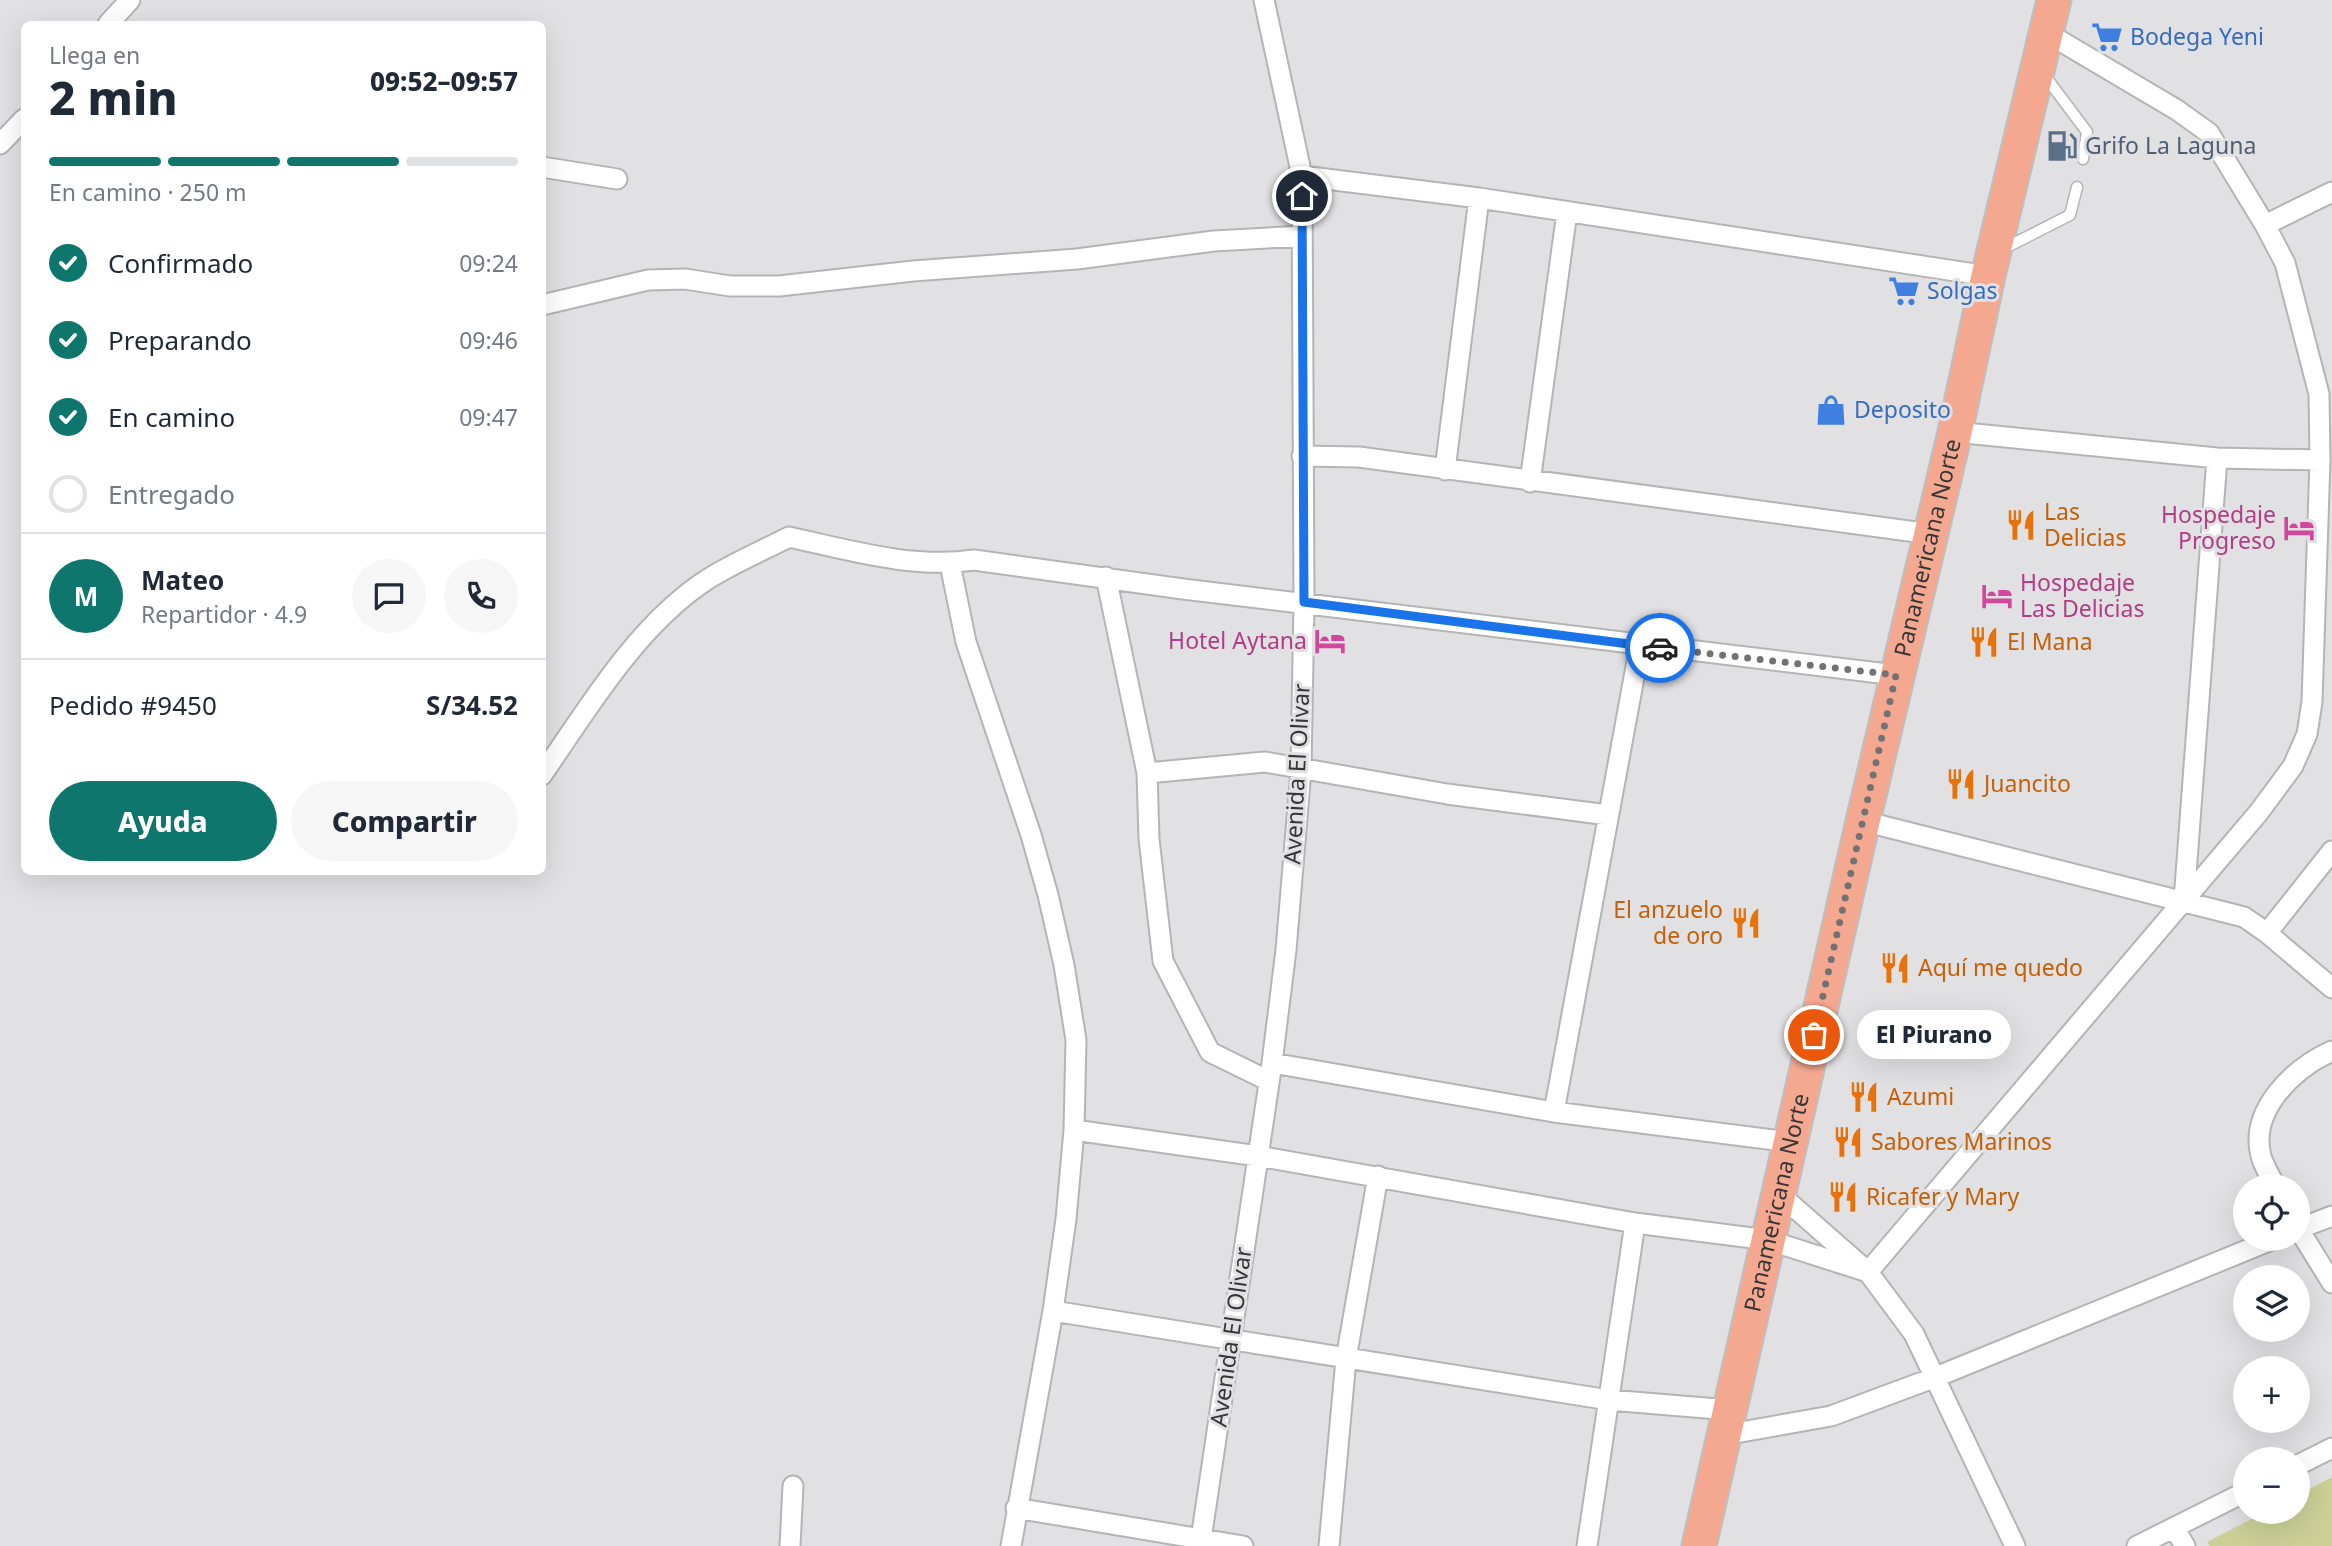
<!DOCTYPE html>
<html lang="es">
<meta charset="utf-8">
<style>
:root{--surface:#fff;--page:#f6f6f7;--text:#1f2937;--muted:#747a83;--line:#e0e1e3;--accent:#0f766e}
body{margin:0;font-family:"Noto Sans",sans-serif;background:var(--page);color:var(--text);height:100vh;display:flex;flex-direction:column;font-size:26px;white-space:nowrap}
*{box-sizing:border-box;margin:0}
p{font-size:23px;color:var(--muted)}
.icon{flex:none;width:38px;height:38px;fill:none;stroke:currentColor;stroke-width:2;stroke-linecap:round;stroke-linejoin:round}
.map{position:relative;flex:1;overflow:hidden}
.sheet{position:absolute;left:21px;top:21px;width:525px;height:854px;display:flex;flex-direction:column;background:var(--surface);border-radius:10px;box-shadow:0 7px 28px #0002}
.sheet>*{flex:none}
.tools{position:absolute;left:2233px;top:1174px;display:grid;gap:14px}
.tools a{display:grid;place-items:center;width:77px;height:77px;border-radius:50%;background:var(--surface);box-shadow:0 7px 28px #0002;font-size:35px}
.pin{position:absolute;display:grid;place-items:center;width:60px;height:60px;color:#fff;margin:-30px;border:4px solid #fff;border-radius:50%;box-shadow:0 2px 7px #0007}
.courier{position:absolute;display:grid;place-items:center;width:70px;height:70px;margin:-35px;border:5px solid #1a73e8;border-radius:50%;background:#fff;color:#222;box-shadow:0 2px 9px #0007}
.bubble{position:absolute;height:49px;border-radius:24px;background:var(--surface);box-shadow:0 7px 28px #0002;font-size:23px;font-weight:800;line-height:49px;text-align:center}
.head em{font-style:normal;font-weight:800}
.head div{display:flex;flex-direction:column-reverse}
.head{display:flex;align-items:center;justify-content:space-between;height:119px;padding:0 28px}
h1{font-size:46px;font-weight:800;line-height:52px}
.bar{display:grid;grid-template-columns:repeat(4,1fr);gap:10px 7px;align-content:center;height:84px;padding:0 28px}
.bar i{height:9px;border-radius:5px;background:var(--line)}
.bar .on{background:var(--accent)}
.bar p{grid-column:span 4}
.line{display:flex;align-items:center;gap:18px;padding:0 28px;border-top:2px solid var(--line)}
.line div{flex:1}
.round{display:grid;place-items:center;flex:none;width:74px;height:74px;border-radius:37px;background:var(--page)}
ol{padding:0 28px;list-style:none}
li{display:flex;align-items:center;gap:21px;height:77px}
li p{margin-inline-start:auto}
li .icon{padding:7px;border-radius:50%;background:var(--accent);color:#fff;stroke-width:4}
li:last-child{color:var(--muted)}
li i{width:38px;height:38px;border:4px solid var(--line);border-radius:50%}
.cta{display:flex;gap:14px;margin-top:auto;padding:14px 28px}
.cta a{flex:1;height:80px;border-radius:42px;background:var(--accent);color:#fff;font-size:28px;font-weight:800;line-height:80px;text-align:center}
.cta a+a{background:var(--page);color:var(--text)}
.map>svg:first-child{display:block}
.green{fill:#ccd097}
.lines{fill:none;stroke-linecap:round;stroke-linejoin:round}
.lane-casing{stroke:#b4b4b5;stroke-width:13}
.street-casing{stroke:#b4b4b5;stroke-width:23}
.highway-casing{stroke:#bfbfbf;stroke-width:37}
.lane{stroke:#fff;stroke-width:10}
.street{stroke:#fff;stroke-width:19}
.highway{stroke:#f4a88f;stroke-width:33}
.done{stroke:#727273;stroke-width:7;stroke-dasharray:0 12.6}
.route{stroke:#1a73e8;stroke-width:9}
.labels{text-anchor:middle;stroke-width:6;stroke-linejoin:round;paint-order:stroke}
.shop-label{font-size:23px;fill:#366cbe;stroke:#e1e1e3;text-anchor:start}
.service-label{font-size:23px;fill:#4e5e75;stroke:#e1e1e3;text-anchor:start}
.food-label{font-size:23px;fill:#c56008;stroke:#e1e1e3;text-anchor:start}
.hotel-label{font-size:23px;fill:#b23c85;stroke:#e1e1e3;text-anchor:end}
.street-label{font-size:23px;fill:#363637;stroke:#e1e1e3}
</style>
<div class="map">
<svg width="2332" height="1546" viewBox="0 0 2332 1546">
<rect width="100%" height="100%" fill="#e1e1e3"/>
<path class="green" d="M2332 1477V1546H2210L2207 1542 2265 1512H2298V1495Z"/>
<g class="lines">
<defs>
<path id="lane" d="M2045 76 2087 132 2083 159
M2003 249 2070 215 2077 187"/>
<path id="street" d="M108 24 130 0
M0 144 24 119
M542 167 617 179
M1302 176 1479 198 1988 276
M2265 225 2332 192
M542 305 648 280 685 279 730 286H779L913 271 1077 259 1214 241 1302 236
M1955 432 2217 458 2320 460
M1302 456 1359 457 1931 534
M1445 470 1479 198
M1530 482 1567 212
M950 564 966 642 1031 835 1048 895 1064 965 1076 1040 1074 1130 1066 1219 1053 1311 1011 1546
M1106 577 1147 773 1149 839 1163 961 1210 1052 1269 1081
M1147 773 1265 762 1447 794 1608 815
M542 775C588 708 638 624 708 579 733 563 762 551 789 537 849 550 912 569 974 560L1183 589 1896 675
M1863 821 2244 917 2267 933 2332 988
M2184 901 2217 458
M2267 933 2332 851
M1272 1063 1554 1112 1790 1142
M1554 1112 1640 645
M1074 1130 1258 1156 1635 1223 1768 1240 1868 1272 2259 812 2293 766 2307 734 2312 702 2320 460 2319 394 2285 263 2265 225 2209 133 2177 110 2047 33
M2275 1186C2271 1177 2264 1167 2261 1156 2249 1110 2294 1068 2332 1051
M1778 1193 1868 1272 1914 1334 2015 1546
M2298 1228 2332 1283
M2298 1229 2332 1216
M1053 1311 1609 1400 1730 1410
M1724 1435 1831 1416 1936 1377 2274 1239
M2298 1465 2332 1448
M1016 1508 1243 1546
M2174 1528 2185 1546
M790 1546 793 1486
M1200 1546 1272 1063 1286 950 1301 770 1304 602 1302 176 1264 0
M1329 1546 1346 1359 1378 1176
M1587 1546 1635 1223
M2137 1546 2245 1492"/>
<g id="highway">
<path id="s1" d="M1699 1546 1863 821 1955 432 1988 276 2054 0"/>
</g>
</defs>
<use href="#lane" class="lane-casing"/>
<use href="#street" class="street-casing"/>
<use href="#highway" class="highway-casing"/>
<use href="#lane" class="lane"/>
<use href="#street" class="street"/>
<use href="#highway" class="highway"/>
</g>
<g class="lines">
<path class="done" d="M1660 648 1896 675 1814 1035"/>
<path class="route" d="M1302 196 1304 602 1660 648"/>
</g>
<defs>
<symbol id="supermarket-bare" viewBox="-9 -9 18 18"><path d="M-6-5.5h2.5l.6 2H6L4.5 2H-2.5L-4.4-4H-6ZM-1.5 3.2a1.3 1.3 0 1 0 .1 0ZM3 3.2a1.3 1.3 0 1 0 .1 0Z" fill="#3f7fe0" stroke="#e1e1e3" stroke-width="2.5" paint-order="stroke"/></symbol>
<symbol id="fuel-bare" viewBox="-9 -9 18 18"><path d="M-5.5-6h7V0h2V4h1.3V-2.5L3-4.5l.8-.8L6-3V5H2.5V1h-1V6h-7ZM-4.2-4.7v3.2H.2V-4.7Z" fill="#5c6f8a" stroke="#e1e1e3" stroke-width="2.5" paint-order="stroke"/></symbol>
<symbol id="shop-bare" viewBox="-9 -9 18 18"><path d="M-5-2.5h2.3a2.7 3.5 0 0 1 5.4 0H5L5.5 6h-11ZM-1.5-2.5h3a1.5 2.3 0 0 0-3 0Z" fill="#3f7fe0" stroke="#e1e1e3" stroke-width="2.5" paint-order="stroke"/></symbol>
<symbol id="restaurant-bare" viewBox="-9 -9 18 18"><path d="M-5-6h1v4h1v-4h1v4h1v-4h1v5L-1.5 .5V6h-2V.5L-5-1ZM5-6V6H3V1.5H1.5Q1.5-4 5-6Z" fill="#e8710a" stroke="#e1e1e3" stroke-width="2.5" paint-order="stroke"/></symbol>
<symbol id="hotel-bare" viewBox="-9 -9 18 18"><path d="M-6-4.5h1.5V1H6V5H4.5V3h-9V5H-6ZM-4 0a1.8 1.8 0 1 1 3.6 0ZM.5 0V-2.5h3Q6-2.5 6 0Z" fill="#d1479c" stroke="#e1e1e3" stroke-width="2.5" paint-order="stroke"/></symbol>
</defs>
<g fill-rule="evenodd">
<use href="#supermarket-bare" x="2085" y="15" width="44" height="44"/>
<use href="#fuel-bare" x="2040" y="124" width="44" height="44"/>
<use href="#supermarket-bare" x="1882" y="269" width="44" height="44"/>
<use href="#shop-bare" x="1809" y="388" width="44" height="44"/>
<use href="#restaurant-bare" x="1999" y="503" width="44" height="44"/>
<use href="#hotel-bare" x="2277" y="506" width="44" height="44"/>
<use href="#hotel-bare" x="1975" y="574" width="44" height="44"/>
<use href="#hotel-bare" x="1308" y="619" width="44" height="44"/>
<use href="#restaurant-bare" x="1962" y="620" width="44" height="44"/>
<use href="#restaurant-bare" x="1939" y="762" width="44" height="44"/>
<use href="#restaurant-bare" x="1724" y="901" width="44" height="44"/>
<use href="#restaurant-bare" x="1873" y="946" width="44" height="44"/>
<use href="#restaurant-bare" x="1842" y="1075" width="44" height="44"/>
<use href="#restaurant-bare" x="1826" y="1120" width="44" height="44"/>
<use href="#restaurant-bare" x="1821" y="1175" width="44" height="44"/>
</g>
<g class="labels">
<g class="shop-label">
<text x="2130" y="45">Bodega Yeni</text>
<text x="1927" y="299">Solgas</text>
<text x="1854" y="418">Deposito</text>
</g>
<g class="service-label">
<text x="2085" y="154">Grifo La Laguna</text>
</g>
<g class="food-label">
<text x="2044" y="520">Las<tspan x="2044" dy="26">Delicias</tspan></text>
<text x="2007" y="650">El Mana</text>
<text x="1984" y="792">Juancito</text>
<text x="1723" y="918" text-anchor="end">El anzuelo<tspan x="1723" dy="26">de oro</tspan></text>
<text x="1918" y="976">Aquí me quedo</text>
<text x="1887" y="1105">Azumi</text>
<text x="1871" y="1150">Sabores Marinos</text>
<text x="1866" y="1205">Ricafer y Mary</text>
</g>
<g class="hotel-label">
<text x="2276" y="523">Hospedaje<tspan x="2276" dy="26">Progreso</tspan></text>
<text x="2020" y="591" text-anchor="start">Hospedaje<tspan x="2020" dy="26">Las Delicias</tspan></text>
<text x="1307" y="649">Hotel Aytana</text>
</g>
<g class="street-label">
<text dy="8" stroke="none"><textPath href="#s1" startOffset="1024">Panamericana Norte</textPath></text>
<text transform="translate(1297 774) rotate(-87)" y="8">Avenida El Olivar</text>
<text dy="8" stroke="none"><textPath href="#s1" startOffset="352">Panamericana Norte</textPath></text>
<text transform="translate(1231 1337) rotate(-82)" y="8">Avenida El Olivar</text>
</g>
</g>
</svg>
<div class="tools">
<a><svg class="icon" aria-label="locate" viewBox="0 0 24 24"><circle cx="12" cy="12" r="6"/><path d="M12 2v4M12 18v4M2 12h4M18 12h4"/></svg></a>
<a><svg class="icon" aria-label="layers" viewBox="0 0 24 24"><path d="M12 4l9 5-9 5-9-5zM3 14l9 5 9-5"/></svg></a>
<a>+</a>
<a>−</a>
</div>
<div class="pin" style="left:1814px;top:1035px;background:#ea580c"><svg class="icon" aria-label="bag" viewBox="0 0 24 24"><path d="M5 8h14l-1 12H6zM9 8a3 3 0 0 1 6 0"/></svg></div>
<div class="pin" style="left:1302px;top:196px;background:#1f2937"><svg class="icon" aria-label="home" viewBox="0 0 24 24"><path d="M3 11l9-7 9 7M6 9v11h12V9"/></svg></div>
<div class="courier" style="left:1660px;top:648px"><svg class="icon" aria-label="car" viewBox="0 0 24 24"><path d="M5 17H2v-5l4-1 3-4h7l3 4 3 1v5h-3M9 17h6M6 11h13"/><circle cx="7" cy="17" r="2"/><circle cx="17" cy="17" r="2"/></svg></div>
<div class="bubble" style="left:1857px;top:1010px;width:154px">El Piurano</div>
<section class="sheet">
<div class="head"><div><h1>2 min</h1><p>Llega en</p></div><em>09:52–09:57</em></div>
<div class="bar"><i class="on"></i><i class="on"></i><i class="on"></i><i></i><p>En camino · 250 m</p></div>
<ol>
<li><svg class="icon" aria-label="check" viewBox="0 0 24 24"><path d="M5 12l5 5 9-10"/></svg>Confirmado<p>09:24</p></li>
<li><svg class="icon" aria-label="check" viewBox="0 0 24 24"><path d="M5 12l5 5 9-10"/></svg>Preparando<p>09:46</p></li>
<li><svg class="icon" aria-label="check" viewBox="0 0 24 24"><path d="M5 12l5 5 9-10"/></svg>En camino<p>09:47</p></li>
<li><i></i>Entregado</li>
</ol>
<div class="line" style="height:126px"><b class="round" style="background:var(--accent);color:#fff">M</b><div><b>Mateo</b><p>Repartidor · 4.9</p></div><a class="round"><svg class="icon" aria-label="chat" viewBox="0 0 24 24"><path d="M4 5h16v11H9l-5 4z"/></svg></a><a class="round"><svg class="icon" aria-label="phone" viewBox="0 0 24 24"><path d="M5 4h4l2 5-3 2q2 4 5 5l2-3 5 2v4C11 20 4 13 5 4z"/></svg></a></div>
<div class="line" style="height:91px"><div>Pedido #9450</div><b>S/34.52</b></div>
<div class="cta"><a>Ayuda</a><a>Compartir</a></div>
</section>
</div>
